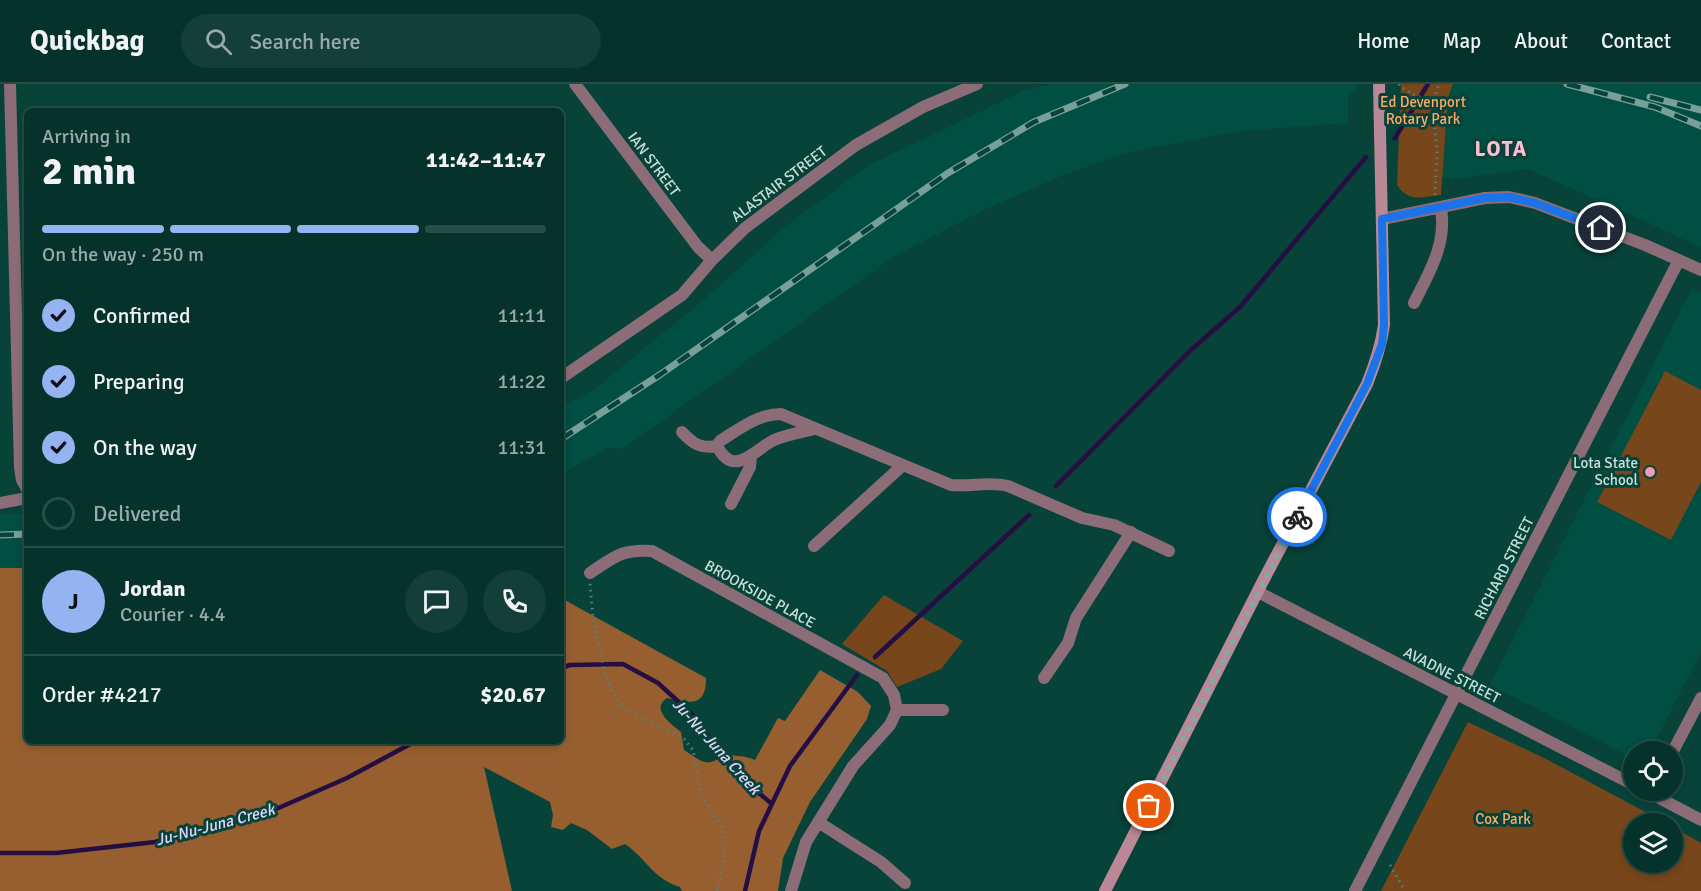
<!DOCTYPE html>
<meta charset="utf-8">
<style>
:root{--surface:#06322c;--page:#143e38;--text:#f1f3f6;--muted:#98aaa9;--line:#274d48;--accent:#95b2f1}
body{margin:0;font-family:Signika,sans-serif;background:var(--page);color:var(--text);height:100vh;display:flex;flex-direction:column;font-size:22px;white-space:nowrap}
*{box-sizing:border-box;margin:0}
p{font-size:20px;color:var(--muted)}
.icon{flex:none;width:33px;height:33px;fill:none;stroke:currentColor;stroke-width:2;stroke-linecap:round;stroke-linejoin:round}
.map{position:relative;flex:1;overflow:hidden}
.panel{position:absolute;left:24px;top:24px;width:540px;height:636px;display:flex;flex-direction:column;background:var(--surface);border-radius:9px;box-shadow:0 3px 9px #0003,0 0 0 2px var(--line)}
.panel>*{flex:none}
.fabs{position:absolute;left:1623px;top:657px;display:grid;gap:12px}
.fabs a{display:grid;place-items:center;width:60px;height:60px;border-radius:50%;background:var(--surface);box-shadow:0 3px 9px #0003,0 0 0 2px var(--line);font-size:30px}
.pin{position:absolute;display:grid;place-items:center;width:51px;height:51px;color:#fff;margin:-26px;border:3px solid #fff;border-radius:50%;box-shadow:0 2px 6px #0007}
.courier{position:absolute;display:grid;place-items:center;width:60px;height:60px;margin:-30px;border:4px solid #1a73e8;border-radius:50%;background:#fff;color:#222;box-shadow:0 2px 8px #0007}
.overview em{font-style:normal;font-weight:700}
.overview div{display:flex;flex-direction:column-reverse}
.overview{display:flex;align-items:center;justify-content:space-between;height:102px;padding:0 18px}
h1{font-size:39px;font-weight:700;line-height:45px}
.bar{display:grid;grid-template-columns:repeat(4,1fr);gap:9px 6px;align-content:center;height:72px;padding:0 18px}
.bar i{height:8px;border-radius:4px;background:var(--line)}
.bar .active{background:var(--accent)}
.bar p{grid-column:span 4}
.line{display:flex;align-items:center;gap:15px;padding:0 18px;border-top:2px solid var(--line)}
.line div{flex:1}
.round{display:grid;place-items:center;flex:none;width:63px;height:63px;border-radius:32px;background:var(--page)}
ol{padding:0 18px;list-style:none}
li{display:flex;align-items:center;gap:18px;height:66px}
li p{margin-inline-start:auto}
li .icon{padding:6px;border-radius:50%;background:var(--accent);color:#111;stroke-width:4}
li:last-child{color:var(--muted)}
li i{width:33px;height:33px;border:3px solid var(--line);border-radius:50%}
header{display:flex;align-items:center;gap:36px;box-sizing:border-box;height:84px;padding:0 30px;background:var(--surface);border-bottom:2px solid var(--line)}
header strong{font-size:28px}
nav{display:flex;gap:33px;margin-inline-start:auto;font-size:21px}
.search{width:420px;height:54px;background:var(--page);display:flex;align-items:center;gap:15px;box-sizing:border-box;padding:0 21px;border-radius:33px;color:var(--muted);font-size:22px}
.map>svg:first-child{display:block}
.built{fill:#014e43}
.green{fill:#77461a}
.forest{fill:#975f30}
.lines{fill:none;stroke-linecap:round;stroke-linejoin:round}
.stream{stroke:#250e44;stroke-width:4.5}
.path{stroke:#54827a;stroke-width:3;stroke-dasharray:1.5 4.5;stroke-linecap:butt}
.street{stroke:#8c6c76;stroke-width:12}
.secondary{stroke:#ba8897;stroke-width:12}
.rail-casing{stroke:#78a099;stroke-width:7}
.rail{stroke:#08433a;stroke-width:4.5;stroke-dasharray:14;stroke-linecap:butt}
.done{stroke:#84a9a2;stroke-width:6;stroke-dasharray:0 10.8}
.route{stroke:#1a73e8;stroke-width:8}
.poi-dot{fill:#f09ab6;stroke:#08433a;stroke-width:2}
.labels{text-anchor:middle;stroke-width:6;stroke-linejoin:round;paint-order:stroke}
.park-label{font-size:15px;fill:#fbaa69;stroke:#08433a}
.street-label{font-size:15px;fill:#c6e0da;stroke:#08433a}
.poi-label{font-size:15px;fill:#c6e0da;stroke:#08433a;text-anchor:end}
.water-label{font-size:16px;font-style:italic;fill:#e0d5f9;stroke:#08433a}
.district-label{font-size:21px;font-weight:bold;letter-spacing:1.5px;fill:#ffbdd1;stroke:#08433a}
</style>
<header>
<strong>Quickbag</strong>
<div class="search"><svg class="icon" aria-label="search" viewBox="0 0 24 24"><circle cx="10" cy="10" r="6"/><path d="M15 15l6 6"/></svg>Search here</div>
<nav><a>Home</a><a>Map</a><a>About</a><a>Contact</a></nav>
</header>
<div class="map">
<svg width="1701" height="807" viewBox="0 0 1701 807">
<rect width="100%" height="100%" fill="#08433a"/>
<path class="built" d="M1049 0H1356V5L1348 12V39L1240 47 1130 68 1066 90 984 126 895 172 622 365 608 364 561 390V323L592 307 700 219 786 142 867 82 1023 7Z
M1453 0H1701V163L1528 85 1456 95 1442 94 1448 13Z
M1692 204 1701 209V568L1650 667 1634 668 1633 674 1490 601Z
M0 430H27V484L0 485Z"/>
<path class="green" d="M1401 0H1453L1448 13 1441 111C1422 113 1409 119 1397 101Z
M1665 287 1701 306V398L1671 456 1597 418Z
M884 511 963 557 941 585 897 603 887 587 842 560Z
M1468 638 1548 676 1666 739 1634 740V778H1672L1673 743 1701 759V807H1381Z"/>
<path class="forest" d="M0 484H27V657H561V514L706 594C706 624 689 619 667 614 650 625 671 640 681 648L684 666C704 679 706 684 726 670 737 673 745 671 755 676L778 634 785 637 820 586 858 608 871 622 867 635 810 718 783 774 778 807H682L680 803C652 794 648 776 625 760L612 765 587 746 571 739 563 746 551 743 553 731 550 718 484 683 512 807H0Z"/>
<g class="lines">
<path class="stream" d="M1395 54 1428 0
M1056 402 1192 265 1240 223 1366 73
M875 573 1029 431
M561 584 570 581 623 580 658 599 692 630 719 668 748 700 772 720
M0 769H56L155 758 267 729 347 694 416 657
M745 807 759 747 790 682 857 591"/>
<path class="path" d="M1399 0 1400 2 1412 10 1433 18
M1435 111 1437 69 1433 18 1439 0
M590 500 593 533 605 590 615 613 626 626 684 655 693 666 700 704 710 725 722 743 724 776 717 807
M1390 781 1405 807"/>
<path class="street" d="M10 0 20 383 22 396 27 405
M575 0 698 163 712 176
M1382 135 1485 114 1509 113 1535 119 1645 161 1701 186
M1414 219C1429 189 1447 160 1441 124
M561 294 682 211 712 176 745 144 856 61 923 23 977 0
M815 345C802 348 786 351 774 356 754 366 734 395 717 362L720 357C739 345 758 330 781 330L951 401C970 403 989 397 1008 402L1082 434 1114 441 1169 467
M682 348C693 360 701 365 717 362
M0 419 27 414
M731 420 750 383 751 371
M814 462 903 381
M590 489C614 473 621 465 652 467L883 594 894 611 897 626 890 641 853 682 806 758 791 807
M1258 508 1634 701
M1044 594 1068 559 1076 534 1131 448
M897 626H943
M1672 669 1701 614
M1644 706 1701 736
M818 738 881 778 905 799
M1355 807 1679 176"/>
<path class="secondary" d="M1105 807 1263 497 1367 300C1375 280 1381 263 1384 241L1379 0"/>
<defs>
<path id="rail" d="M1567 0 1655 23 1701 42
M1650 13 1701 26
M561 355 661 290 948 89 1034 38 1125 0
M0 451 27 450"/>
</defs>
<use href="#rail" class="rail-casing"/>
<use href="#rail" class="rail"/>
</g>
<g class="lines">
<path class="done" d="M1149 722 1297 433"/>
<path class="route" d="M1297 433 1367 300 1382 260 1384 242 1382 135 1485 114 1509 113 1535 119 1601 144"/>
</g>
<circle class="poi-dot" cx="1650" cy="388" r="6"/>
<g class="labels">
<g class="park-label">
<text x="1423" y="23">Ed Devenport<tspan x="1423" dy="17">Rotary Park</tspan></text>
<text x="1503" y="740">Cox Park</text>
</g>
<g class="street-label">
<text transform="translate(654 80) rotate(53)" y="5">IAN STREET</text>
<text transform="translate(779 100) rotate(-37)" y="5">ALASTAIR STREET</text>
<text transform="translate(1504 484) rotate(-63)" y="5">RICHARD STREET</text>
<text transform="translate(760 510) rotate(29)" y="5">BROOKSIDE PLACE</text>
<text transform="translate(1452 591) rotate(27)" y="5">AVADNE STREET</text>
</g>
<g class="poi-label">
<text x="1638" y="384">Lota State<tspan x="1638" dy="17">School</tspan></text>
</g>
<g class="water-label">
<text transform="translate(717 662) rotate(48)" y="6">Ju-Nu-Juna Creek</text>
<text transform="translate(215 740) rotate(-15)" y="6">Ju-Nu-Juna Creek</text>
</g>
<g class="district-label">
<text x="1501" y="72">LOTA</text>
</g>
</g>
</svg>
<div class="fabs">
<a><svg class="icon" aria-label="locate" viewBox="0 0 24 24"><circle cx="12" cy="12" r="6"/><path d="M12 2v4M12 18v4M2 12h4M18 12h4"/></svg></a>
<a><svg class="icon" aria-label="layers" viewBox="0 0 24 24"><path d="M12 4l9 5-9 5-9-5zM3 14l9 5 9-5"/></svg></a>
</div>
<div class="pin" style="left:1149px;top:722px;background:#ea580c"><svg class="icon" aria-label="bag" viewBox="0 0 24 24"><path d="M5 8h14l-1 12H6zM9 8a3 3 0 0 1 6 0"/></svg></div>
<div class="pin" style="left:1601px;top:144px;background:#1f2937"><svg class="icon" aria-label="home" viewBox="0 0 24 24"><path d="M3 11l9-7 9 7M6 9v11h12V9"/></svg></div>
<div class="courier" style="left:1297px;top:433px"><svg class="icon" aria-label="bike" viewBox="0 0 24 24"><circle cx="6" cy="16" r="4"/><circle cx="18" cy="16" r="4"/><path d="M6 16l4-8h5l3 8M10 8l3 8H6M13 5h3"/></svg></div>
<section class="panel">
<div class="overview"><div><h1>2 min</h1><p>Arriving in</p></div><em>11:42–11:47</em></div>
<div class="bar"><i class="active"></i><i class="active"></i><i class="active"></i><i></i><p>On the way · 250 m</p></div>
<ol>
<li><svg class="icon" aria-label="check" viewBox="0 0 24 24"><path d="M5 12l5 5 9-10"/></svg>Confirmed<p>11:11</p></li>
<li><svg class="icon" aria-label="check" viewBox="0 0 24 24"><path d="M5 12l5 5 9-10"/></svg>Preparing<p>11:22</p></li>
<li><svg class="icon" aria-label="check" viewBox="0 0 24 24"><path d="M5 12l5 5 9-10"/></svg>On the way<p>11:31</p></li>
<li><i></i>Delivered</li>
</ol>
<div class="line" style="height:108px"><b class="round" style="background:var(--accent);color:#111">J</b><div><b>Jordan</b><p>Courier · 4.4</p></div><a class="round"><svg class="icon" aria-label="chat" viewBox="0 0 24 24"><path d="M4 5h16v11H9l-5 4z"/></svg></a><a class="round"><svg class="icon" aria-label="phone" viewBox="0 0 24 24"><path d="M5 4h4l2 5-3 2q2 4 5 5l2-3 5 2v4C11 20 4 13 5 4z"/></svg></a></div>
<div class="line" style="height:78px"><div>Order #4217</div><b>$20.67</b></div>
</section>
</div>
